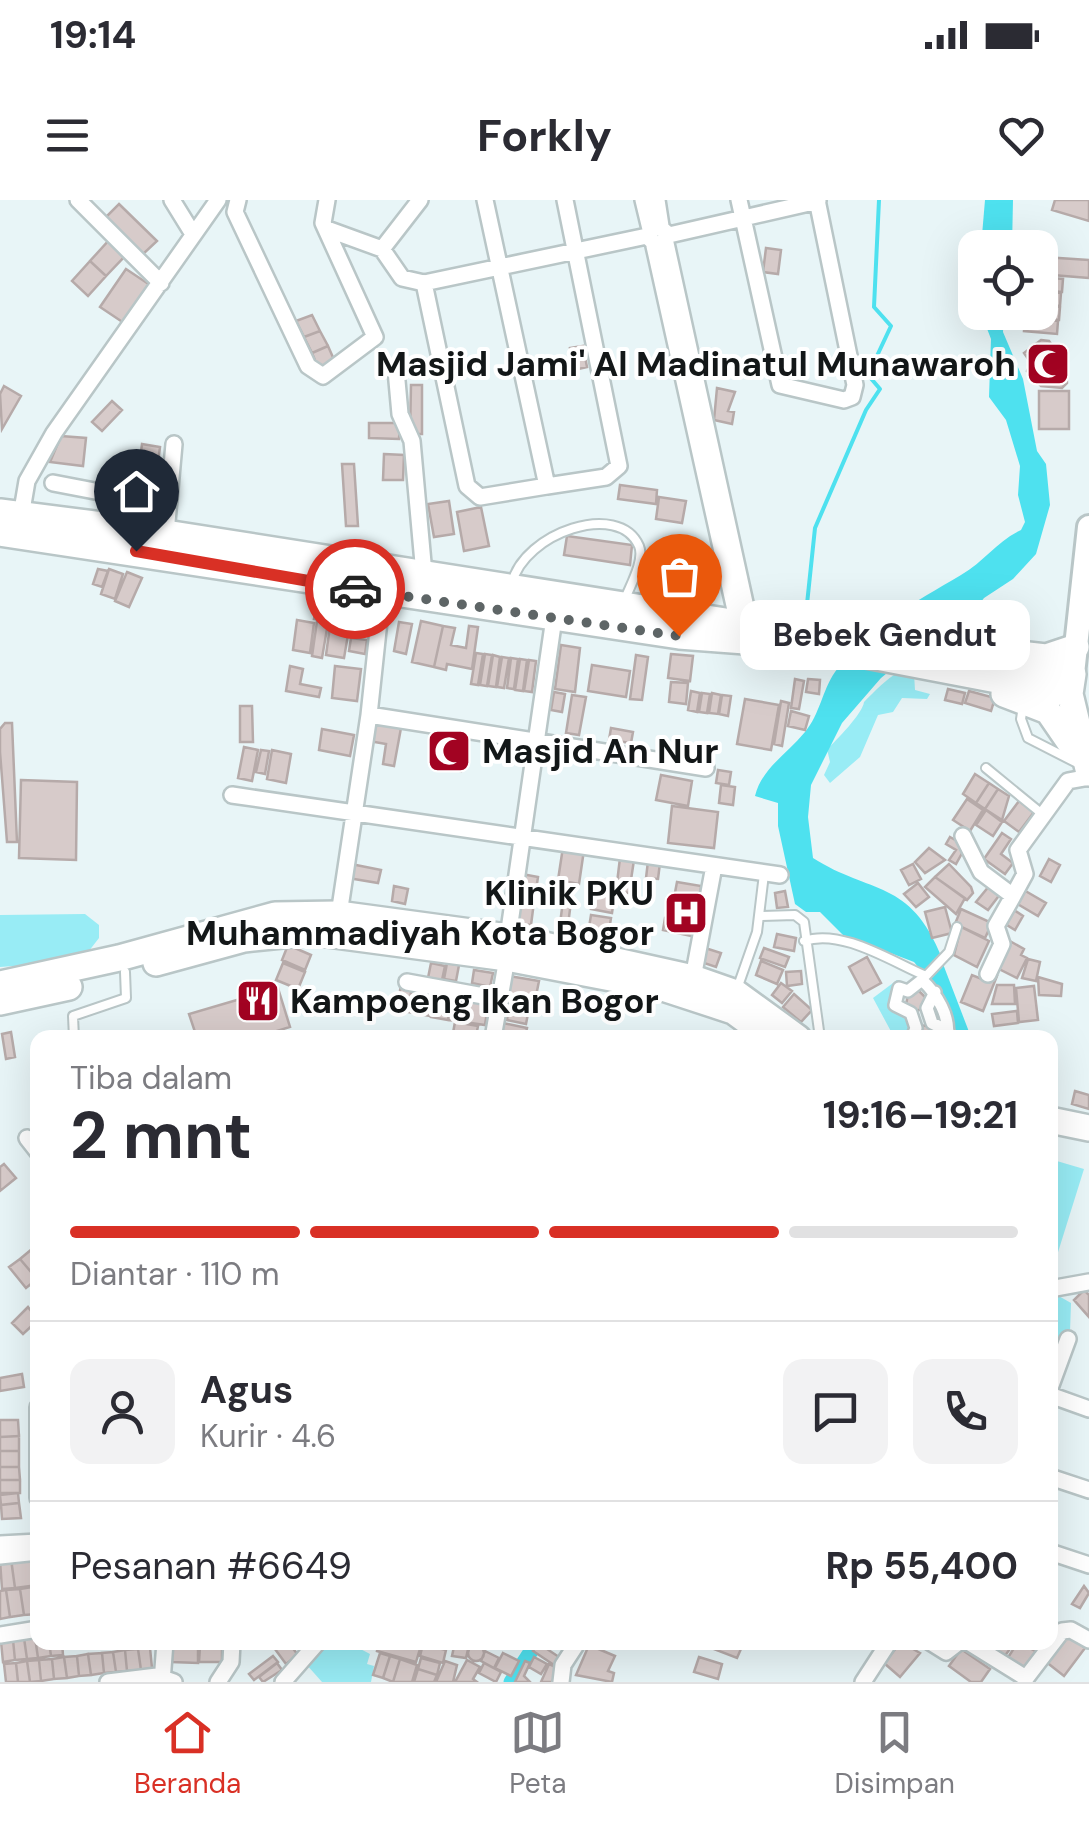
<!DOCTYPE html>
<html lang="id">
<meta charset="utf-8">
<style>
:root{--surface:#fff;--page:#f2f2f3;--text:#2b2b33;--muted:#7c7c81;--line:#e1e1e2;--accent:#d93025}
body{margin:0;font-family:"DM Sans",sans-serif;background:var(--page);color:var(--text);height:100vh;display:flex;flex-direction:column;font-size:38px;white-space:nowrap}
*{box-sizing:border-box;margin:0}
p{font-size:32px;color:var(--muted)}
.icon{flex:none;width:55px;height:55px;fill:none;stroke:currentColor;stroke-width:2;stroke-linecap:round;stroke-linejoin:round}
.map{position:relative;flex:1;overflow:hidden}
.details{position:absolute;left:30px;top:830px;width:1028px;height:620px;display:flex;flex-direction:column;background:var(--surface);border-radius:20px;box-shadow:0 10px 40px #0002}
.details>*{flex:none}
.tools{position:absolute;left:958px;top:30px;display:grid;gap:20px}
.tools a{display:grid;place-items:center;width:100px;height:100px;border-radius:20px;background:var(--surface);box-shadow:0 10px 40px #0002;font-size:50px}
.pin{position:absolute;display:grid;place-items:center;width:85px;height:85px;color:#fff;margin:-102px -42px;border-radius:50% 50% 50% 0;rotate:-45deg;box-shadow:0 0 10px #0007}
.pin .icon{rotate:45deg}
.courier{position:absolute;display:grid;place-items:center;width:100px;height:100px;margin:-50px;border:8px solid #d93025;border-radius:50%;background:#fff;color:#222;box-shadow:0 2px 12px #0007}
.bubble{position:absolute;height:70px;border-radius:20px;background:var(--surface);box-shadow:0 10px 40px #0002;font-size:32px;font-weight:700;line-height:70px;text-align:center}
.overview em{font-style:normal;font-weight:700}
.overview div{display:flex;flex-direction:column-reverse}
.overview{display:flex;align-items:center;justify-content:space-between;height:170px;padding:0 40px}
h1{font-size:65px;font-weight:700;line-height:75px}
.bar{display:grid;grid-template-columns:repeat(4,1fr);gap:15px 10px;align-content:center;height:120px;padding:0 40px}
.bar i{height:12px;border-radius:8px;background:var(--line)}
.bar .selected{background:var(--accent)}
.bar p{grid-column:span 4}
.line{display:flex;align-items:center;gap:25px;padding:0 40px;border-top:2px solid var(--line)}
.line div{flex:1}
.round{display:grid;place-items:center;flex:none;width:105px;height:105px;border-radius:20px;background:var(--page)}
.status{display:flex;justify-content:space-between;align-items:center;height:70px;padding:0 50px;background:var(--surface);direction:ltr}
.status svg{height:28px;fill:currentColor}
header{display:flex;justify-content:space-between;align-items:center;height:130px;padding:0 40px;background:var(--surface);font-size:45px;font-weight:700}
.tabs{display:flex;justify-content:space-around;align-items:center;height:140px;border-top:2px solid var(--line);background:var(--surface);font-size:28px;color:var(--muted)}
.tabs a{display:grid;justify-items:center;gap:5px}
.tabs .selected{color:var(--accent)}
.map>svg:first-child{display:block}
.green{fill:#98ecf5}
.water{fill:#4ee1ef}
.lines{fill:none;stroke-linecap:round;stroke-linejoin:round}
.stream{stroke:#4ee1ef;stroke-width:4}
.canal{stroke:#4ee1ef;stroke-width:15}
.building{fill:#d7cbca;stroke:#b6aaa9;stroke-width:2.5}
.service-casing{stroke:#b9c6c7;stroke-width:12}
.pedestrian-casing{stroke:#b9c6c7;stroke-width:16}
.minor-casing{stroke:#b9c6c7;stroke-width:20}
.primary-casing{stroke:#b9c6c7;stroke-width:28}
.trunk-casing{stroke:#b9c6c7;stroke-width:30}
.service{stroke:#fff;stroke-width:8}
.pedestrian{stroke:#fff;stroke-width:11}
.minor{stroke:#fff;stroke-width:15}
.primary{stroke:#fff;stroke-width:22}
.trunk{stroke:#fff;stroke-width:25}
.done{stroke:#5e6566;stroke-width:10;stroke-dasharray:0 18}
.route{stroke:#d93025;stroke-width:12}
.labels{text-anchor:middle;stroke-width:8;stroke-linejoin:round;paint-order:stroke}
.poi-label{font-size:35px;font-weight:bold;fill:#131718;stroke:#fff;text-anchor:end}
</style>
<div class="status"><b>19:14</b><svg viewBox="0 0 49 12"><path d="M0 12V9h3v3zM5 12V6h3v6zM10 12V3h3v9zM15 12V0h3v12zM26 1h20v11H26zM47 4h2v5h-2z"/></svg></div>
<header><svg class="icon" aria-label="menu" viewBox="0 0 24 24"><path d="M4 6h16M4 12h16M4 18h16"/></svg>Forkly<svg class="icon" aria-label="heart" viewBox="0 0 24 24"><path d="M12 20l-8-8c-3-5 5-10 8-4 3-6 11-1 8 4z"/></svg></header>
<div class="map">
<svg width="1089" height="1482" viewBox="0 0 1089 1482">
<rect width="100%" height="100%" fill="#e8f5f7"/>
<path class="green" d="M899 472 914 474 915 490 930 494 927 499 902 498 893 512 878 515 860 557 830 583 824 575 830 562 827 549C836 541 863 513 864 502 875 491 886 479 899 472Z
M85 714 99 725V738L85 756 25 772 13 766 0 767V715Z
M897 780 915 788H899L894 805 911 814 912 837H894L873 798Z
M1050 959 1084 969 1054 1065 1050 1064Z
M1050 1091 1071 1103 1070 1132 1059 1141V1155L1050 1165Z
M305 1443H349L370 1454 367 1464 374 1466 371 1482H322L298 1455Z"/>
<path class="water" d="M985 0H1013L1012 47H981Z
M981 113H1004L1003 132 1023 179 1037 251 1046 264 1050 305 1036 354 1013 379 984 398 963 426 932 436 881 478 842 523 811 585 808 617 813 658C871 695 910 678 942 758L924 774 914 762 843 735 820 712H806L795 704 778 626V603L755 596C762 568 787 554 805 532 820 514 822 491 835 472 868 426 914 403 961 375 985 361 997 341 1021 330L1025 322 1018 295 1020 266 1006 220 989 197 991 139Z
M943 764 971 837H955L930 775Z"/>
<g class="lines">
<path class="stream" d="M879 0 874 107 891 126 868 175 880 189 866 210 815 328 807 404 812 409 883 423"/>
<path class="canal" d="M511 1482 537 1442"/>
</g>
<path class="building" d="M1055 0H1089V21L1052 10Z
M119 4 157 41 142 55 105 18Z
M110 39 127 54 106 76 90 61Z
M1028 40 1047 44 1044 57 1089 60V78L1040 74V48H1027Z
M766 48 781 50 778 74 763 72Z
M90 61 106 76 88 96 72 81Z
M126 69 150 85 124 123 100 107Z
M1040 77 1063 79 1062 92 1040 90Z
M1040 91 1061 93 1060 106 1040 104Z
M1040 105 1060 107 1059 120 1025 117 1026 112H1040Z
M312 115 320 131 304 137 296 121Z
M1025 117 1058 121 1057 134 1024 131Z
M320 131 328 146 312 153 304 137Z
M1041 140 1049 141 1066 166 1067 183 1062 188 1041 186 1027 171 1031 163 1024 153Z
M328 146 335 162 319 170 312 153Z
M583 146 587 167 574 170 570 148Z
M411 185H422V234H410Z
M4 186 21 196 2 229 0 194Z
M717 188 735 192 728 211 734 212 732 224 714 220Z
M1039 191H1069V229H1039Z
M112 201 122 210 102 231 92 222Z
M369 223H400L399 239 369 238Z
M61 236 86 238 83 266 50 262Z
M142 244 160 247 157 270 139 267Z
M384 254 404 255 403 280H383Z
M342 264H354L358 326H346Z
M620 285 657 290 656 304 618 299Z
M659 297 686 301 682 323 656 319Z
M449 301 454 334 434 337 428 304Z
M481 307 489 346 464 351 457 312Z
M567 336 632 345 630 365 564 355Z
M98 369 108 371 102 387 93 384Z
M109 369 123 374 115 399 101 394Z
M127 372 142 378 129 407 115 401Z
M338 396 355 399 350 427 333 424Z
M318 399 332 401 329 421 314 419Z
M355 407 371 408 369 426 353 424Z
M970 419 984 422 981 438 967 436Z
M297 420 314 423 310 453 293 450Z
M317 421 328 423 322 458 312 456Z
M421 421 443 426 434 467 412 462Z
M399 422 412 424 406 454 394 451Z
M330 426 349 429 344 458 326 455Z
M443 426 455 428 451 445 466 448 469 426 478 427 472 469 447 464 446 470 434 467Z
M351 438 367 440 365 454 349 451Z
M561 445 580 448 575 492 555 489Z
M476 453 483 454 478 485 471 484Z
M485 454 492 455 487 486 480 485Z
M671 454 693 456 690 481 668 478Z
M493 455 500 457 496 487 488 486Z
M636 455 648 457 642 500 630 499Z
M502 457 509 458 504 488 497 487Z
M511 458 518 459 514 489 507 488Z
M520 459 527 460 523 491 515 490Z
M529 460 536 461 532 492 524 491Z
M592 465 630 471 626 497 588 491Z
M290 466 303 469 300 484 321 488 319 497 286 491Z
M335 466 361 469 357 501 332 498Z
M795 479 804 481 799 509 791 508Z
M808 479 820 480 819 494 806 492Z
M671 482 688 483 686 504 669 502Z
M948 489 965 493 962 504 945 500Z
M691 491 700 493 697 512 688 510Z
M969 491 995 498 991 511 965 503Z
M554 492 565 494 562 512 551 510Z
M702 493 710 494 707 513 699 512Z
M712 493 721 495 718 514 709 513Z
M572 495 586 497 579 535 566 533Z
M722 495 731 496 728 516 719 514Z
M745 499 779 505 771 550 737 544Z
M781 501 789 503 782 546 774 544Z
M240 506H252L253 542H240Z
M791 511 809 516 805 530 788 526Z
M373 522 401 528 394 566 383 564 386 544 369 541Z
M5 523H12L17 642H7L0 552V529Z
M611 528 633 532 631 543 609 540Z
M322 529 354 535 350 556 319 550Z
M437 531 466 535 461 571 433 567Z
M244 547 258 550 252 581 238 578Z
M261 550 269 551 265 574 256 572Z
M272 550 291 554 286 583 267 579Z
M718 570 731 572 729 585 716 583Z
M975 574 989 583 976 603 963 594Z
M661 575 692 581 688 606 656 600Z
M21 580 77 582 76 660 19 658Z
M989 583 998 589 985 609 976 603Z
M721 585 735 587 733 605 719 603Z
M998 589 1009 596 1002 620 985 609Z
M967 599 983 610 970 631 953 620Z
M1019 601 1034 612 1019 632 1004 621Z
M672 606 718 612 714 648 668 643Z
M986 610 1002 622 993 636 976 625Z
M1002 633 1011 639 1001 654 1013 663 1005 674 984 659Z
M950 637 966 646 956 664 949 660 956 650 946 644Z
M563 647 584 650 579 684 558 680Z
M929 648 945 660 925 673 915 662Z
M620 658 634 660 629 693 616 691Z
M1049 659 1060 665 1051 682 1040 676Z
M648 661 660 663 658 679 646 678Z
M351 664 381 670 378 683 348 678Z
M913 664 921 679 909 685 901 670Z
M949 664 971 687 973 693 967 700 935 677Z
M522 674 538 677 535 697 520 695Z
M935 677 965 698 956 714 925 687Z
M677 682 701 686 696 737 663 730 665 718 670 719Z
M918 683 929 697 916 707 904 694Z
M565 685 573 686 568 725 560 724Z
M990 685 1001 693 988 710 976 702Z
M394 686 408 689 405 704 392 701Z
M595 689 615 692 612 713 591 709Z
M1022 689 1046 703 1038 716 1014 702Z
M785 691 788 707 777 708 775 693Z
M519 700 534 702 531 725 516 723Z
M945 707 952 733 932 738 925 712Z
M1011 708 1023 716 1015 730 1002 722Z
M961 709 992 723 985 738 955 724Z
M591 715 611 718 607 743 587 740Z
M961 727 989 741 977 767 954 755Z
M777 734 796 738 794 751 774 747Z
M1008 740 1024 749 1021 755 1027 758 1017 778 995 767Z
M288 745 311 755 305 770 282 760Z
M702 747 721 753 716 767 698 761Z
M764 748 789 757 785 767 760 758Z
M867 757 881 783 863 793 849 767Z
M1028 759 1040 762 1036 781 1022 778Z
M761 761 783 770 777 784 756 775Z
M283 763 305 772 298 789 276 780Z
M431 763 445 766 442 780 428 778Z
M447 763 459 765 456 781 444 779Z
M474 770 493 773 490 787 472 783Z
M801 771 802 784 787 786 786 772Z
M990 773 997 776 983 811 961 802 972 775 987 781Z
M509 776 539 781 535 801 506 795Z
M1038 777 1062 784 1061 796 1039 795Z
M781 783 792 791 782 803 772 795Z
M401 784 412 786 408 812 397 811Z
M997 785H1014L1015 804H992Z
M412 786 423 788 419 814 408 812Z
M1034 786 1038 820 1019 822 1016 788Z
M278 788 290 827 254 838H197L189 814Z
M423 788 434 789 430 816 419 814Z
M435 789 452 792 448 820 431 817Z
M919 791 926 798 924 808 914 812 906 805 908 794Z
M452 792 468 794 464 822 448 820Z
M468 794 489 798 485 825 464 822Z
M794 794 812 810 801 822 783 807Z
M510 800 530 803 526 824 507 820Z
M1017 811 1018 823 994 826 992 814Z
M455 822 478 826 476 836 453 833Z
M503 823 527 828 525 838H500Z
M931 825 935 838H917L920 826Z
M11 832 15 857 6 859 2 834Z
M1075 891 1089 895V909L1072 904Z
M4 964 16 978 0 991V967Z
M32 1049 38 1055 37 1079 20 1059Z
M20 1059 37 1079 26 1088 9 1067Z
M1084 1090 1089 1095V1117L1074 1100Z
M28 1107 38 1120 23 1134 12 1123Z
M22 1174 24 1187 0 1191V1178Z
M0 1220H18L19 1236 0 1237Z
M19 1236V1251H0V1237Z
M0 1251H19V1267H0Z
M0 1267H19L20 1280H0Z
M0 1280H20V1293H0Z
M18 1293 19 1303 1 1305 0 1295Z
M19 1303 21 1318 2 1319 1 1305Z
M37 1356 38 1385 15 1388 11 1359Z
M11 1359 15 1388 2 1389 0 1360Z
M38 1386V1414L24 1415 20 1389Z
M1084 1386 1089 1393 1080 1408 1072 1404Z
M20 1389 24 1415 10 1417 6 1390Z
M6 1390 10 1417 0 1419V1391Z
M1066 1433 1085 1448 1064 1476 1045 1461Z
M35 1437 38 1458 27 1459 24 1438Z
M35 1437 38 1442H49L51 1456 38 1458Z
M24 1438 27 1459 15 1460 13 1440Z
M13 1440 15 1460 3 1462 1 1441Z
M49 1442H62L63 1455 51 1456Z
M172 1442H198V1463L172 1462Z
M276 1442H288L298 1455 286 1464 272 1445Z
M379 1442H422L416 1462 377 1451Z
M455 1442 469 1445 466 1458 452 1456Z
M707 1442H744L737 1458 706 1446Z
M901 1442 920 1453 900 1477 884 1463Z
M983 1442H1015L1004 1457Z
M1018 1442 1037 1452 1025 1470 1007 1459Z
M538 1443 559 1457 554 1465 533 1451Z
M423 1444 446 1450 443 1463 420 1456Z
M589 1445 615 1456 608 1471 614 1473 612 1482 576 1475Z
M468 1453a8 8 0 1 1 16 0a8 8 0 1 1-16 0Z
M200 1446H222V1462H199Z
M150 1448 152 1468 141 1470 138 1449Z
M138 1449 141 1470 127 1471 125 1450Z
M961 1449 990 1469 981 1482H971L949 1466Z
M125 1450 127 1471 116 1472 113 1452Z
M485 1451 499 1458 494 1468 481 1461Z
M113 1452 116 1472 104 1473 102 1453Z
M102 1453 104 1473 91 1475 88 1454Z
M380 1453 390 1456 383 1478 373 1475Z
M503 1453 519 1461 511 1476 495 1468Z
M88 1454 91 1475 79 1476 77 1456Z
M77 1456 79 1476 67 1478 64 1457Z
M273 1456 278 1462 254 1480 249 1474Z
M390 1456 400 1459 393 1482 383 1478Z
M64 1457 67 1478 54 1479 52 1459Z
M534 1457 547 1464 541 1474 529 1467Z
M699 1457 722 1464 718 1479 694 1472Z
M421 1458 440 1463 437 1475 418 1469Z
M52 1459 54 1479 41 1481 39 1460Z
M400 1459 417 1465 412 1482H393Z
M39 1460 41 1481 30 1482 27 1461Z
M467 1460 480 1467 473 1479 477 1482H455Z
M27 1461 30 1482H18L16 1463Z
M445 1461 457 1465 453 1482H436Z
M525 1461 530 1463 524 1476 530 1482H515Z
M16 1463 18 1482H6L4 1464Z
M277 1463 282 1470 263 1482 259 1477Z
M484 1463 501 1472 496 1482 479 1473Z
M549 1464 558 1468 552 1482H541Z
M418 1469 437 1475 434 1482H414Z"/>
<g class="lines">
<defs>
<path id="service" d="M512 383C524 333 619 300 639 346 645 360 630 386 625 399
M1023 506 1021 519 1028 538 1083 566
M986 568 1041 613
M760 716 795 715 804 722 820 838
M804 741C842 728 892 762 926 776L949 752 957 727
M737 789 757 732 764 674
M74 838 73 816 126 798 125 772"/>
<path id="pedestrian" d="M935 792 927 808 932 823 948 831
M912 838 916 828 911 813 895 805 899 788 908 791 922 780C937 794 951 817 947 838"/>
<path id="minor" d="M78 0 161 83
M172 0 193 34
M238 0 235 12 298 145 308 166 323 176 375 137 323 23 327 0
M485 0 547 286 606 277 619 266 565 0
M643 0 650 29
M657 0 661 26
M739 0 780 185 844 200 852 197 855 185 817 0
M327 29 382 49 420 0
M669 35 818 1
M666 43 751 430
M654 46 739 428
M382 49 402 78 424 83 467 286 480 297 547 286
M424 83 647 36 657 25 669 35 658 47 647 36
M396 170 400 214 412 241 424 374
M53 283 126 297 133 306 134 329
M20 322 27 281 54 233 218 0
M166 333 174 244
M369 515 706 568
M232 595 780 675
M963 636 981 672 1013 696 1025 674 1018 650 1068 581 1089 577
M338 721 369 515 382 393
M508 737 554 418
M988 774 1002 744 996 726 1013 696
M693 778 714 666
M407 782 500 799
M493 838 507 758
M27 938 38 952
M1050 1089 1089 1082
M1050 1188 1068 1139
M1050 1195 1089 1209
M38 1207V1298
M1050 1277 1089 1290
M0 1344 38 1342
M1050 1352 1089 1365
M0 1356 38 1352
M0 1435 38 1429
M930 1442 946 1452 959 1442
M968 1442 1026 1478 1062 1431 1071 1430 1089 1440
M108 1482 157 1476 174 1482
M162 1482 165 1442
M218 1482 231 1462 232 1442
M283 1482 318 1442
M561 1482 563 1465 578 1442
M863 1482 889 1442"/>
<path id="primary" d="M1073 474 1089 327"/>
<path id="trunk" d="M0 312 166 333 751 425 935 447 1073 474 1070 494 1089 573
M0 333 679 436 824 447 1070 494
M1028 455 1046 457 1076 447
M1004 494 1048 511 1072 546
M156 763 244 739 312 732 507 758 663 788 733 811 770 838
M0 784 119 758 275 715 338 714 508 737 693 778 736 793 798 838
M0 802 69 787
M1050 920 1089 928"/>
</defs>
<use href="#service" class="service-casing"/>
<use href="#pedestrian" class="pedestrian-casing"/>
<use href="#minor" class="minor-casing"/>
<use href="#primary" class="primary-casing"/>
<use href="#trunk" class="trunk-casing"/>
<use href="#service" class="service"/>
<use href="#pedestrian" class="pedestrian"/>
<use href="#minor" class="minor"/>
<use href="#primary" class="primary"/>
<use href="#trunk" class="trunk"/>
</g>
<g class="lines">
<path class="done" d="M355 389 679 436"/>
<path class="route" d="M136 351 355 389"/>
</g>
<defs>
<symbol id="mosque-square" viewBox="-11 -11 22 22"><rect x="-9" y="-9" width="18" height="18" rx="4" fill="#a20322" stroke="#fff"/><path d="M3.5-4.9A6 6 0 1 0 3.5 4.9A5 5 0 1 1 3.5-4.9Z" fill="#fff"/></symbol>
<symbol id="hospital-square" viewBox="-11 -11 22 22"><rect x="-9" y="-9" width="18" height="18" rx="4" fill="#a20322" stroke="#fff"/><path d="M-5-5h3v3.5h4V-5h3V5h-3V1.5h-4V5h-3Z" fill="#fff"/></symbol>
<symbol id="restaurant-square" viewBox="-11 -11 22 22"><rect x="-9" y="-9" width="18" height="18" rx="4" fill="#a20322" stroke="#fff"/><path d="M-5-6h1v4h1v-4h1v4h1v-4h1v5L-1.5 .5V6h-2V.5L-5-1ZM5-6V6H3V1.5H1.5Q1.5-4 5-6Z" fill="#fff"/></symbol>
</defs>
<g fill-rule="evenodd">
<use href="#mosque-square" x="1023" y="139" width="50" height="50"/>
<use href="#mosque-square" x="424" y="526" width="50" height="50"/>
<use href="#hospital-square" x="661" y="688" width="50" height="50"/>
<use href="#restaurant-square" x="233" y="776" width="50" height="50"/>
</g>
<g class="labels">
<g class="poi-label">
<text x="1016" y="176">Masjid Jami' Al Madinatul Munawaroh</text>
<text x="482" y="563" text-anchor="start">Masjid An Nur</text>
<text x="654" y="705">Klinik PKU<tspan x="654" dy="40">Muhammadiyah Kota Bogor</tspan></text>
<text x="290" y="813" text-anchor="start">Kampoeng Ikan Bogor</text>
</g>
</g>
</svg>
<div class="tools">
<a><svg class="icon" aria-label="locate" viewBox="0 0 24 24"><circle cx="12" cy="12" r="6"/><path d="M12 2v4M12 18v4M2 12h4M18 12h4"/></svg></a>
</div>
<div class="pin" style="left:679px;top:436px;background:#ea580c"><svg class="icon" aria-label="bag" viewBox="0 0 24 24"><path d="M5 8h14l-1 12H6zM9 8a3 3 0 0 1 6 0"/></svg></div>
<div class="pin" style="left:136px;top:351px;background:#1f2937"><svg class="icon" aria-label="home" viewBox="0 0 24 24"><path d="M3 11l9-7 9 7M6 9v11h12V9"/></svg></div>
<div class="courier" style="left:355px;top:389px"><svg class="icon" aria-label="car" viewBox="0 0 24 24"><path d="M5 17H2v-5l4-1 3-4h7l3 4 3 1v5h-3M9 17h6M6 11h13"/><circle cx="7" cy="17" r="2"/><circle cx="17" cy="17" r="2"/></svg></div>
<div class="bubble" style="left:740px;top:400px;width:290px">Bebek Gendut</div>
<section class="details">
<div class="overview"><div><h1>2 mnt</h1><p>Tiba dalam</p></div><em>19:16–19:21</em></div>
<div class="bar"><i class="selected"></i><i class="selected"></i><i class="selected"></i><i></i><p>Diantar · 110 m</p></div>
<div class="line" style="height:180px"><a class="round"><svg class="icon" aria-label="person" viewBox="0 0 24 24"><circle cx="12" cy="8" r="4"/><path d="M4 21q1-7 8-7t8 7"/></svg></a><div><b>Agus</b><p>Kurir · 4.6</p></div><a class="round"><svg class="icon" aria-label="chat" viewBox="0 0 24 24"><path d="M4 5h16v11H9l-5 4z"/></svg></a><a class="round"><svg class="icon" aria-label="phone" viewBox="0 0 24 24"><path d="M5 4h4l2 5-3 2q2 4 5 5l2-3 5 2v4C11 20 4 13 5 4z"/></svg></a></div>
<div class="line" style="height:130px"><div>Pesanan #6649</div><b>Rp 55,400</b></div>
</section>
</div>
<nav class="tabs">
<a class="selected"><svg class="icon" aria-label="home" viewBox="0 0 24 24"><path d="M3 11l9-7 9 7M6 9v11h12V9"/></svg>Beranda</a>
<a><svg class="icon" aria-label="map" viewBox="0 0 24 24"><path d="M3 6l6-2 6 2 6-2v14l-6 2-6-2-6 2zM9 4v14M15 6v14"/></svg>Peta</a>
<a><svg class="icon" aria-label="saved" viewBox="0 0 24 24"><path d="M7 4h10v16l-5-4-5 4z"/></svg>Disimpan</a>
</nav>
